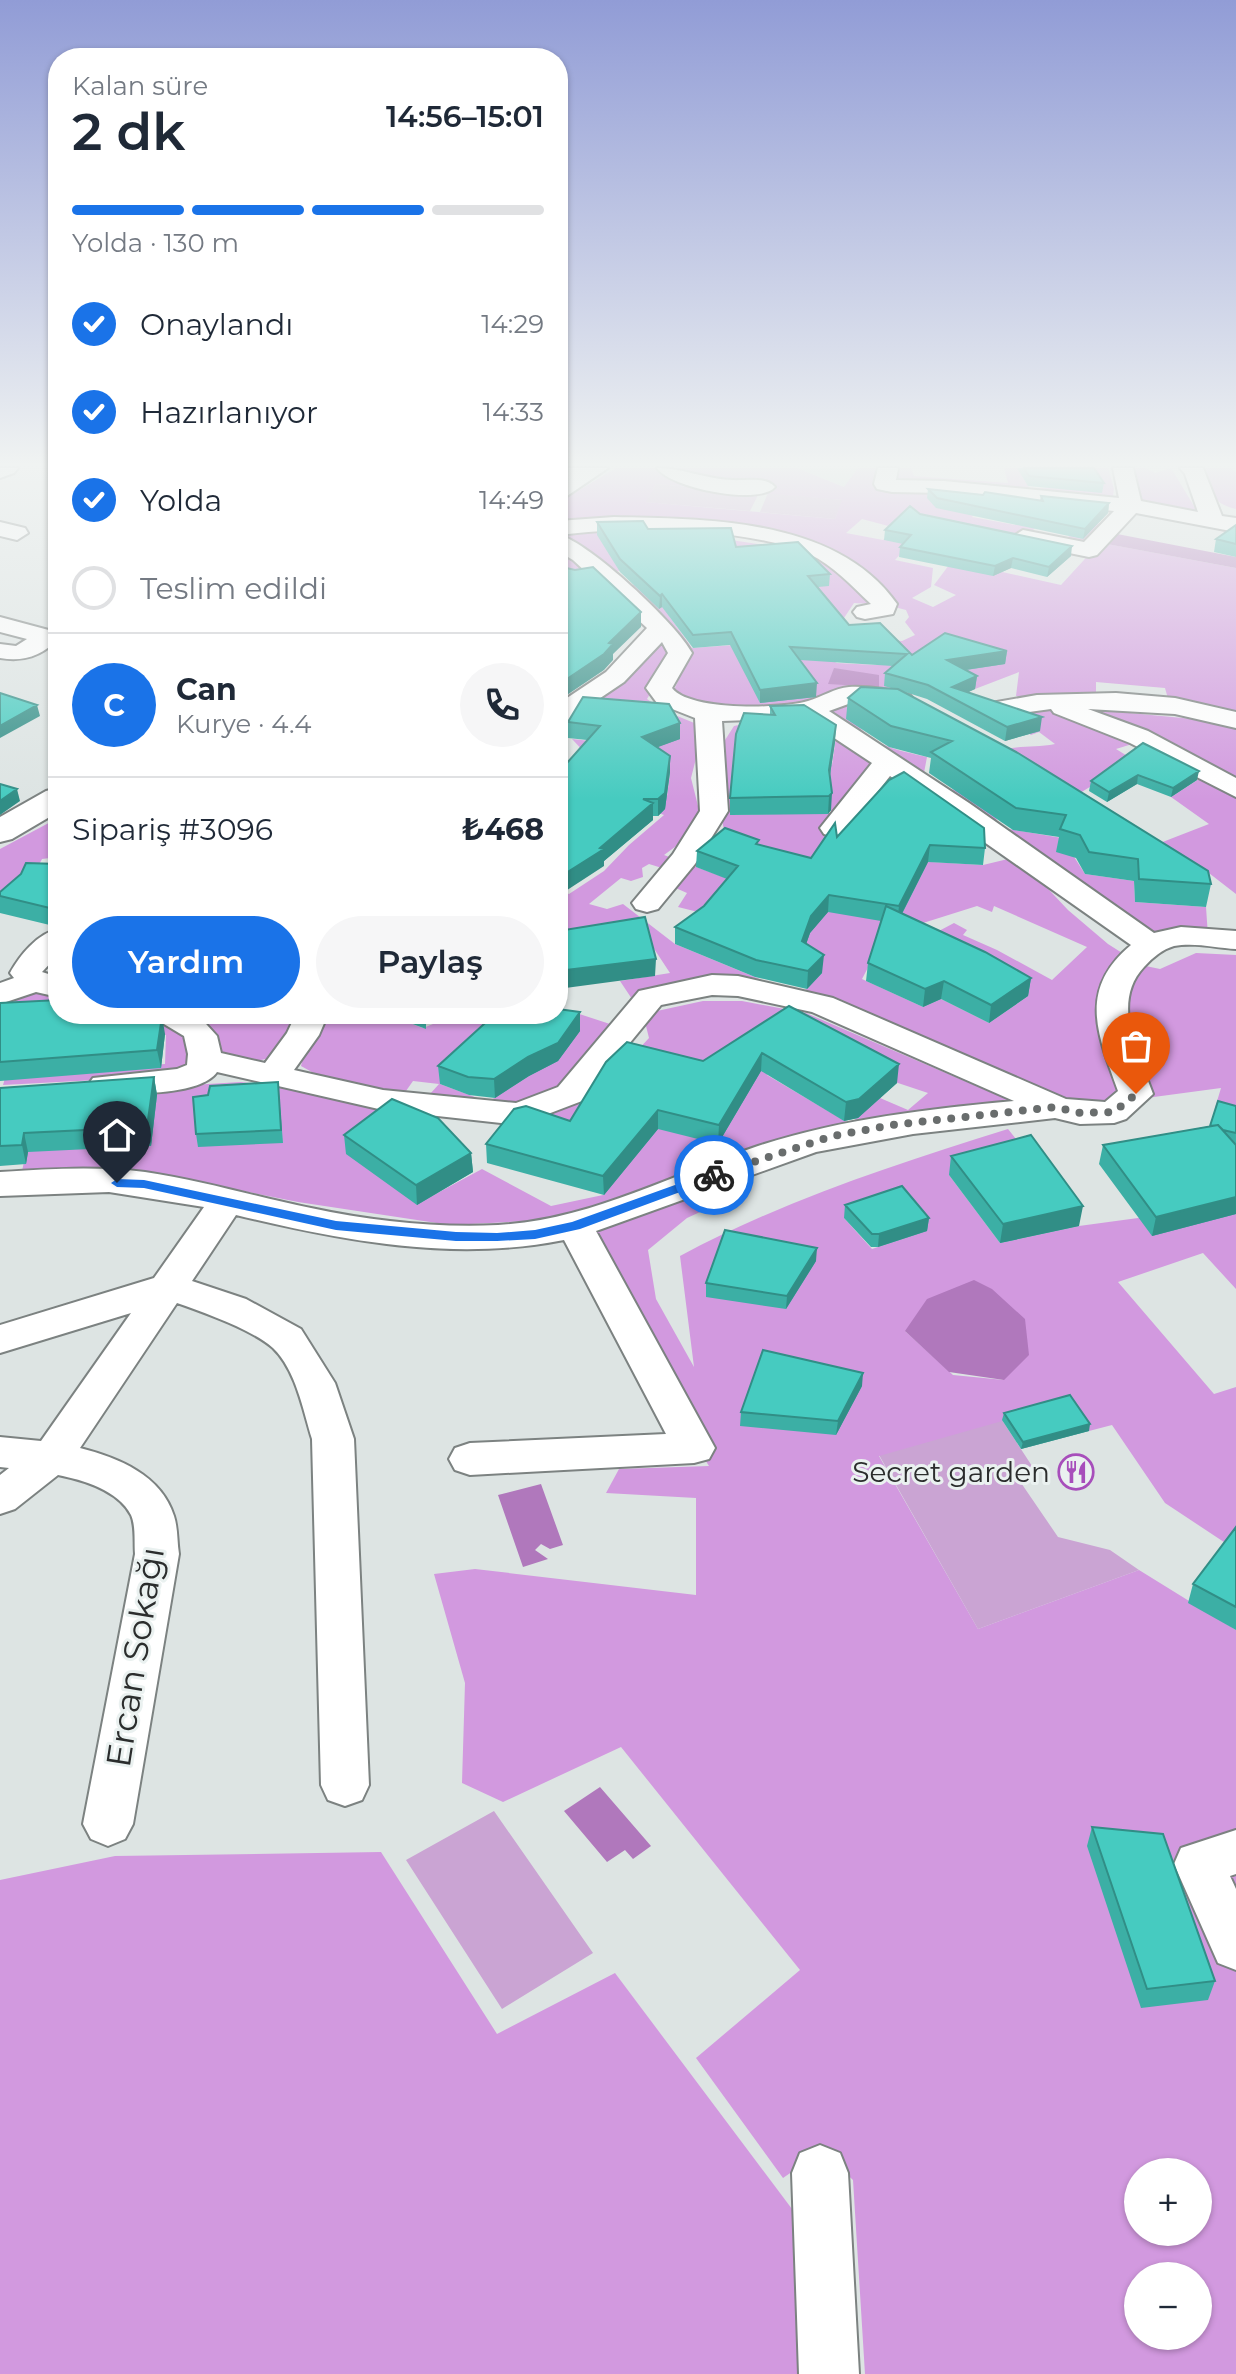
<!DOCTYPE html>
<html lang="tr">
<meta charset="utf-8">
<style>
:root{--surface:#fff;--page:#f6f6f7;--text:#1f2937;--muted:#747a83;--line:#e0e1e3;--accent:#1a73e8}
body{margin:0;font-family:Montserrat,sans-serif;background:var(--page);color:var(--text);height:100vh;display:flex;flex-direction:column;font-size:30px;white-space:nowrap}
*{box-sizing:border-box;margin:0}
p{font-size:26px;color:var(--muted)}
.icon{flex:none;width:44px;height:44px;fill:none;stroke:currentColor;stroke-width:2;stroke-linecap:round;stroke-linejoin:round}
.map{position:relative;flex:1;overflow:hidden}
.details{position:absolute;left:48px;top:48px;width:520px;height:976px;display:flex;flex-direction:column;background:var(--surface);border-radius:32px;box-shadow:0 2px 6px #0004}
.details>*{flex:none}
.buttons{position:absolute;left:1124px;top:2158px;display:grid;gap:16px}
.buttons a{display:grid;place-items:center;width:88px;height:88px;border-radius:50%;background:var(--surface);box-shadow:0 2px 6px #0004;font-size:40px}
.pin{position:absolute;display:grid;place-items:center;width:68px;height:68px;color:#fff;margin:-82px -34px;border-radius:50% 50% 50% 0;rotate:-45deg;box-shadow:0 0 8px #0007}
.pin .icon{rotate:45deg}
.courier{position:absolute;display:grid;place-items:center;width:80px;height:80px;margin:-40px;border:6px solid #1a73e8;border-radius:50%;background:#fff;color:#222;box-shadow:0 2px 10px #0007}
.headline em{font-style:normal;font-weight:600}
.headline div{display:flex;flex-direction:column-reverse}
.headline{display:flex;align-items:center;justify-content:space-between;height:136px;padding:0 24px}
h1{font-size:52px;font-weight:600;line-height:60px}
.bar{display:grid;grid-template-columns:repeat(4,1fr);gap:12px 8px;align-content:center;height:96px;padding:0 24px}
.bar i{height:10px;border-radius:6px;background:var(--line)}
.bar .on{background:var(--accent)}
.bar p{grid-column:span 4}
.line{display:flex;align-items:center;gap:20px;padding:0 24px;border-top:2px solid var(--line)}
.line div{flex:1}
.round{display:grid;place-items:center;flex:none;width:84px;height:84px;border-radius:42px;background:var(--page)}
ol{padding:0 24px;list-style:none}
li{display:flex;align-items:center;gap:24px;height:88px}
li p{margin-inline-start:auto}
li .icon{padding:8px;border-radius:50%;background:var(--accent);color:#fff;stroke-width:4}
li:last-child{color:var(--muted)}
li i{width:44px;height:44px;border:4px solid var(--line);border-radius:50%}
.primary-button{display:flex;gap:16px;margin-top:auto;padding:16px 24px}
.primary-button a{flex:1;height:92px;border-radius:48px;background:var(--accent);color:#fff;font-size:32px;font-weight:600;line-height:92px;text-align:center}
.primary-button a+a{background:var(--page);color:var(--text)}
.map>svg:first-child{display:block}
.built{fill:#c8d8d6}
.green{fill:#caa4d3}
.forest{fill:#d299df;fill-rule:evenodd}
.water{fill:#b078bc}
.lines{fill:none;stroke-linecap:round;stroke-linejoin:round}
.minor-casing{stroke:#7c8281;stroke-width:4}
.tertiary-casing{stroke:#7c8281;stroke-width:4}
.secondary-casing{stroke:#7c8281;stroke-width:4}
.minor{fill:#fff;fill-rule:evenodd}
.tertiary{fill:#fff;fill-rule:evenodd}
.secondary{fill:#fff;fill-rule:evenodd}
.wall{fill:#3cafa5}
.shaded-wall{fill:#318e86}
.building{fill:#46cbc0;stroke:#318e86;stroke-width:2}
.route{fill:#1a73e8}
.done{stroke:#696d6d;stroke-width:8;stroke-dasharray:0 14.4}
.labels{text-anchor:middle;stroke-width:6;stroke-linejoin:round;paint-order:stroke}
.poi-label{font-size:28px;fill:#2b2d2d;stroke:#eaf1f0;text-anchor:end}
.near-street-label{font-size:34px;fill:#2b2d2d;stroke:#eaf1f0}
</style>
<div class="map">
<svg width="1236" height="2374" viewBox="0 0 1236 2374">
<rect width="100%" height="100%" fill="#dde4e3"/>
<path class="built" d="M797 468H858L845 487Z"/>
<path class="green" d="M656 484 759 493 750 511 645 502Z
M768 493 843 500 835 519 760 512Z
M1002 1420 1032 1466 1015 1474 1058 1537 1110 1550 1139 1570 978 1629 879 1455Z
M494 1811 593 1953 502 2009 406 1860Z"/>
<path class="forest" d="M616 468H797L844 487 858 468H911L914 476 1008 483 1004 468H1022L1018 469 1030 489 1097 485 1060 468H1108L1114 489 1112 501 916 480 920 485 1054 510 1032 531 1066 539 1086 521 1110 526 1102 543 1236 568V716L1169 702 1165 688 1096 682V698L1016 696 1019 672 975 689 950 675 907 691 731 717 671 697 692 649 685 650 629 613 641 627 591 614 558 581V503ZM656 484 842 500 835 519 646 502ZM984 502 1027 510 1015 525 972 517ZM925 517 1094 549 1061 585 952 561 934 585 956 595 933 607 912 598 931 587 933 568 895 560 928 524ZM862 519 896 528 883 540 846 533ZM617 525 738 532 798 545 770 546 731 540 762 643 692 648 669 616 674 609 641 584 612 588 609 572 619 571ZM854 603 887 605 906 610 909 617 905 622 915 635 902 641 881 639 876 665 837 663 771 630 838 627Z
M1124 468H1146L1155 473 1171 468 1197 511 1143 504Z
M1191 468H1231L1236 472V509C1215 505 1201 486 1191 468Z
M657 643 667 645 671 659 647 699 665 711 704 727 691 778 699 810 679 844 664 855 737 882 773 905 725 835 722 820 718 751 734 726 757 721 836 736 907 786 914 861 983 865 1008 859 1036 876 1068 910 1108 944 1141 965 1160 969 1196 953 1236 955V1113L1215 1108 1221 1088 1094 1105 1014 1084 800 995 822 973 702 913 678 907 687 893 662 882V868L649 864 642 868 643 877 631 881 621 878 589 904 607 909 623 904 675 944 762 980 748 986 634 1002 620 981 670 973 645 935 558 949V889L569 894 604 871 629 845 664 815 633 804 558 793 667 796 670 773 588 756 572 739 656 748 594 706ZM743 729 836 737 832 765 734 757ZM827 776 831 813 730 815ZM977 906 992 912 994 906 1087 947 1052 980 997 950 963 935 967 930 954 923 920 941 1028 996 989 1023 941 999 923 1007 862 979 885 935Z
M864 703 853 714C863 745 898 750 927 757L923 778 941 788 986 794 996 807 997 827 1062 838 1085 874 1134 881 1135 902 1206 907 1208 936 1165 943 818 712 841 704Z
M1048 707 1142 741 1116 749 1137 762 1174 759 1137 784 1111 774 1080 793 1002 750C1021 745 1036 748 1055 744L1039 732 1031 735 1007 719 1005 708Z
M1088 709 1214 721 1236 728V777L1081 712Z
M1202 777 1236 796V894L1205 870 1160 843 1209 824 1171 797Z
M58 818V857L42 859 25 892 0 913V849Z
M42 986 58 992V1014L20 1075 165 1064 166 1035 108 1041 107 1016C150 1017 164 1015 197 1048L188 1072 171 1076 3 1085 11 1058 0 1005Z
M703 1001H742L806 1013 1009 1100 1002 1104 721 1163 748 1190 687 1218 648 1250 656 1299 694 1367 680 1256C785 1200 896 1164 1008 1129L1028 1154 949 1175 1000 1243 1079 1226 1138 1218 1236 1214V1289L1203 1253 1118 1282 1214 1394 1236 1387V1550L1165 1503 1112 1425 1089 1431 1069 1402 879 1456 978 1629 1139 1570 1236 1630V2374H865L853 2180 822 2151 783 2178 696 2058 800 1970 621 1747 503 1802 462 1783 465 1683 434 1574 475 1569 696 1595V1498L606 1493 619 1469 709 1466 558 1227 549 1220 450 1225 298 1202 228 1188 21 1176 36 1104 150 1146 158 1087 241 1082 391 1102 417 1204 482 1169 551 1206 603 1195 642 1147 519 1123 564 1108 587 1084 636 1052 649 1038 643 1014ZM786 1026 898 1083 928 1093 908 1110 880 1098 850 1124 767 1075ZM844 1218 926 1231 872 1249ZM905 1331 1004 1380 953 1375ZM1138 2172H1198V2232H1138ZM1138 2276H1198V2336H1138Z
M558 1007 613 1025 564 1090 522 1107 422 1103 439 1084 413 1081 401 1098 339 1087 301 1066 314 1014H386L423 1028 458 1014H558ZM529 1076 488 1102 440 1084Z
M187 1014H297L280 1055C227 1073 221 1050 187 1014Z
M381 1852 497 2034 615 1973 792 2209 799 2374H0V1880L115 1856Z"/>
<path class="water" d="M1112 533 1236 557V568L1107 544Z
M834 668 879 675V687L828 684Z
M974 1280 992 1289 1025 1319 1029 1355 1004 1380 949 1372 905 1331 927 1299Z
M541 1484 563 1545 550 1549 541 1544 535 1550 548 1559 523 1567 498 1495Z
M600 1787 651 1846 633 1859 625 1850 607 1862 564 1811Z"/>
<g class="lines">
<defs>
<path id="minor" d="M558 468H585L595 474 584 480 558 473Z
M657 468C683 468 705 479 732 480 745 481 766 476 775 487 759 506 670 488 657 468Z
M878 468H898L896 480 944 481 1119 498 1113 468H1133L1141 501 1198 512 1185 474 1180 468H1203L1222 516 1236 518V532L1136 513 1097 555 1089 557 1015 542 1012 537 1023 530 1084 542 1114 511 944 493 892 492 877 489 874 484Z
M614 517C708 519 837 518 897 604L893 614 865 619 857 617 853 612 857 607 871 604C852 586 833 565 809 554 746 527 627 526 559 535 589 542 678 625 692 653L672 688C689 711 782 709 808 701 822 697 835 688 849 687 868 686 892 690 910 695L914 700 910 705 901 708 851 703 829 711 969 803 1154 933 1181 927 1236 931V949C1217 948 1194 942 1174 946 1163 949 1152 958 1144 967 1110 1003 1139 1055 1153 1094L1126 1119 1114 1123 1080 1124 1055 1118 913 1134 816 1152 596 1231 715 1448 709 1459 694 1463 470 1475 455 1470 449 1459 455 1448 470 1443 666 1434 564 1240C454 1262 344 1241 236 1215L192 1281 246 1299 301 1329 335 1383 354 1439 369 1785 362 1800 345 1806 328 1800 321 1785 312 1439C303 1410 296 1370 273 1348 251 1329 205 1313 177 1303L80 1448C119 1458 161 1475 174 1516 178 1528 177 1542 179 1554L133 1824 125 1839 108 1846 91 1839 83 1824 135 1554C134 1542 136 1526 131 1515 118 1490 83 1480 58 1475L15 1509 0 1514V1475L9 1468 0 1467V1437L41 1441 131 1313 0 1353V1325L154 1278 204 1207 109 1192 0 1196V1172C48 1169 97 1166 145 1172 201 1180 256 1197 311 1208 372 1221 436 1228 498 1225 590 1220 671 1175 758 1146 841 1119 927 1109 1014 1101L812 1012 738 996 712 995 661 1005 582 1101 519 1125 383 1110 217 1072C200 1096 133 1093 105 1095L93 1092 88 1085 93 1078 177 1069 187 1065 188 1054 184 1036 159 1021 154 1014H197L217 1036 221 1053 265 1063 287 1033 296 1014H328L319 1035 294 1070 383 1090 516 1103 558 1087 639 991 712 975 738 976 833 998 1066 1099 1105 1102 1118 1091C1098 1035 1077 990 1131 945L890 776 844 834 834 837 824 834 820 828 872 763 804 718 722 721 728 811 695 864 658 909 647 912 636 909 632 903 673 854 700 811 695 718 657 703 646 688 668 653 662 642 624 682 581 711 567 736 558 738V706L561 702 606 672 647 628 573 560 558 551V521Z
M0 522 25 528 28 533 17 540 0 536Z
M0 617 56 632 58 639C41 656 24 662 0 658V644L16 646 27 639 0 632Z
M1116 693 1175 698 1236 712V728L1175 714 1088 709 1148 731 1236 778V797L1130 743 1054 713 1051 709 1000 716 991 713 987 708 991 703 1037 695Z
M58 929V955L42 972 58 977V997L36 992 0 1004V983L14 978 10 973C20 955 37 934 58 929Z
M1236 1830V1874L1230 1876 1236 1889V1970L1218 1963 1174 1864 1181 1848Z
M820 2145 840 2153 848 2173 859 2374H799L792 2173 800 2153Z"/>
<path id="tertiary" d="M0 468H18L14 473 0 478Z"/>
<path id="secondary" d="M577 468H608L567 496 558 498V479Z
M58 788V812L12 839 0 842V817L46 791Z"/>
</defs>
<use href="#minor" class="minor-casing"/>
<use href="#tertiary" class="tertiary-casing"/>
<use href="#secondary" class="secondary-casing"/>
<use href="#minor" class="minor"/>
<use href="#tertiary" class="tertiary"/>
<use href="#secondary" class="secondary"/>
</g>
<path class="wall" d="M1017 468H1094L1104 483 1102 493 1028 486Z
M928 489 1040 500 1041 496 1109 503 1108 513 1083 539 936 508 927 498Z
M920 514 1071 556 1047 577 1011 568 993 576 899 557 900 547 903 544 884 540 885 530Z
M597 522 648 529 736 547 830 574 829 586 818 587 849 625 912 655 1007 651 1005 664 966 670 977 676 975 689 968 692 1040 731 1005 741 927 699 905 692 1211 884 1206 907 1135 902 1134 881 1085 874 1076 858 1056 852 1059 837 1013 830 929 773 931 758 889 747 846 719 848 698 891 688 884 686 885 673 893 666 800 660 816 697 760 703 730 645 693 648 662 607 659 609 620 572 597 535Z
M1236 525V557L1214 552 1216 539Z
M770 706 835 742 830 775 831 810 828 814 730 815V798L770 714Z
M568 722 680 723V739L657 747 670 756V772L665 809 658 816H653V820L604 861V866L587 740 568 738Z
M1143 743 1197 780 1171 797 1137 784 1107 802 1089 791 1091 781Z
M837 837 985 848 983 865 928 862 902 914 1031 978 1028 996 989 1023 941 999 923 1007 866 981 868 963 881 921 828 912 810 933 806 944 822 973 807 989 755 977 675 944V927L704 906 727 879 696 867 697 851 759 845 811 858Z
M58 864V927L0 913V892Z
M0 1003 107 1022 165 1034 161 1068 0 1081Z
M789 1006 897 1083 858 1118 844 1121 761 1071 718 1144 658 1129 604 1195 487 1163 486 1144 570 1121 703 1061Z
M580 1012V1031L558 1061 529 1076 495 1098 469 1095 440 1084 438 1066Z
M386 1014H426V1029Z
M154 1077 157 1095 151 1146 28 1152 26 1164 0 1166V1088Z
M279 1094 283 1143 198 1147 196 1134Z
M1236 1106V1214L1152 1236 1099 1164 1103 1145 1210 1126Z
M344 1135 471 1153 473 1172 417 1205 346 1154Z
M951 1156 1079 1226 1000 1243 949 1175Z
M845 1205 929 1218 927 1231 878 1247H871L844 1218Z
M816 1261 786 1309 706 1297V1283Z
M862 1386 836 1435 740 1426 741 1412Z
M1004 1413 1089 1431 1021 1449 1002 1420Z
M1236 1528V1630L1188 1603 1193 1584Z
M1092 1827 1215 1981 1208 2000 1141 2008 1087 1846Z"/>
<path class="shaded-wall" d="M1109 503 1108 513 1083 539 1085 529Z
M1072 546 1071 556 1047 577 1049 567Z
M1013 558 1011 568 993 576 995 566Z
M662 594V607L659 609 660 596Z
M641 612V627L613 654V660L604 670 558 701V684L609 643Z
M1007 651 1005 664 945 673 947 660Z
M977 676 975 689 954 699 952 687Z
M817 683 816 697 760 703V690Z
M37 705 40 716 0 738V726Z
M1042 717 1040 731 1005 741 1007 727Z
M680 723V739L642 753V737Z
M836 725 835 742 828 787 829 770Z
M670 756V772L665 809 658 816V799Z
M1199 771 1197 780 1171 797 1173 788Z
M1138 775 1137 784 1107 802 1109 792Z
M17 789 20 801 0 815V801Z
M832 793 831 810 828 814 829 796Z
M653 803V820L604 861V866L558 896V878L600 848Z
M930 845 928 862 897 923 899 906Z
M829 895 828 912 810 933 801 959 802 941 811 916Z
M824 955 822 973 807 989 808 971Z
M558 956 656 959 655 976 558 989Z
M1031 978 1028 996 989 1023 991 1005Z
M944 981 941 999 923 1007 925 989Z
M580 1012V1031L558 1061 529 1076 495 1098 494 1079Z
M162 1016 165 1034 161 1068 157 1050Z
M762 1053 761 1071 718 1144 719 1125Z
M899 1064 897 1083 858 1118 844 1121 846 1102Z
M154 1077 157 1095 151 1146 147 1127Z
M658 1110V1129L604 1195 603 1176Z
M24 1133 28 1152 26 1164 22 1145Z
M471 1153 473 1172 417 1205 416 1185Z
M1236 1197V1214L1152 1236 1156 1217Z
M1083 1206 1079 1226 1000 1243 1003 1224Z
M929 1218 927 1231 878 1247 879 1234Z
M817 1248 816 1261 786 1309 787 1296Z
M863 1373 862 1386 836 1435 838 1421Z
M1090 1424 1089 1431 1021 1449 1023 1442Z"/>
<path class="building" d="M1024 468H1094L1104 483 1029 476Z
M928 489 983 495 985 492 1043 501 1041 496 1109 503 1085 529 937 498Z
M910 506 920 514 1072 546 1049 567 1013 558 995 566 900 547 911 535 885 530Z
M643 521 648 529 731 528 736 547 798 542 830 574 808 576 849 625 880 623 912 655 945 633 1007 651 947 660 977 676 952 687 1042 717 1007 727 928 685 885 673 907 654 790 647 817 683 760 690 731 632 693 635 662 594 660 596 620 559 597 522Z
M1236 525V544L1216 539Z
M558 566 575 570 593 567 641 612 609 643 613 644 604 654 558 685V600L565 595 558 593Z
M861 687 898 689 1018 753 1208 871 1211 884 1139 879 1138 859 1089 852 1080 835 1060 829 1066 815 1016 808 931 752 952 741 891 726 848 698Z
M0 693 37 705 0 726Z
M583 697 669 704 680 723 642 737 670 756 665 793 658 799H643L653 803 600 848 604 849 558 878V773L600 726 568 722Z
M804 705 836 725 829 770 832 793 829 796 730 798 736 734 744 713 775 715 770 706Z
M1143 743 1199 771 1173 788 1138 775 1109 792 1091 781Z
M904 772 984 828 985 848 930 845 899 906 829 895 811 916 802 941 824 955 808 971 756 960 675 927 704 906 738 866 697 851 725 828 759 840 756 844 811 858 835 823 837 837 889 780Z
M0 784 17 789 0 801Z
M26 863 58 864V910L0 896V892L21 874Z
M886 906 985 952 1031 978 991 1005 944 981 925 989 868 963Z
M645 917 656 959 558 971V957L560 955 558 956V931Z
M58 1000V1014H104V1022L162 1016 157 1050 0 1062V1003Z
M789 1006 899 1064 859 1099 846 1102 762 1053 719 1125 658 1110 603 1176 486 1144 514 1109 526 1106 570 1121 606 1062 627 1042 703 1061Z
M558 1009 580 1012 558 1043 528 1057 494 1079 468 1077 438 1066 495 1014H558Z
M154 1077 147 1127 24 1133 22 1145 0 1146V1088Z
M278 1082 281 1130 196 1134 193 1097 208 1095 210 1086Z
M392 1099 438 1118 471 1153 416 1185 344 1135Z
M1218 1101 1236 1106V1133L1223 1130 1218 1125 1210 1126Z
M1218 1125 1236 1145V1197L1156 1217 1103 1145Z
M1031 1135 1083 1206 1003 1224 951 1156Z
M902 1186 929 1218 879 1234H872L845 1205Z
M725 1230 817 1248 787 1296 706 1283Z
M763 1350 863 1373 838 1421 741 1412Z
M1070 1395 1090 1424 1023 1442 1004 1413Z
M1236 1527V1607L1193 1584Z
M1092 1827 1163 1834 1215 1981 1147 1989Z"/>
<linearGradient id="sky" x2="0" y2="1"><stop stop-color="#919cd6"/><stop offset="0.58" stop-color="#f0f3f2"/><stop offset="1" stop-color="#f0f3f2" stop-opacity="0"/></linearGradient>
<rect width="1236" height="800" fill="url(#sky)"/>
<path class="route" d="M714 1171 718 1172V1178L580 1229 535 1239 497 1241H456L336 1230 144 1188 117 1187 111 1183 117 1179 144 1180 336 1221 456 1232 497 1233 535 1230 572 1222Z"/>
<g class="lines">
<path class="done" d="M714 1175 833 1136 892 1125 1055 1107 1080 1113 1114 1112 1136 1094"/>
</g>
<defs>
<symbol id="restaurant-ring" viewBox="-11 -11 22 22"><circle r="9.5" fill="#eaf1f0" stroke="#a74ebb" stroke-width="1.5"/><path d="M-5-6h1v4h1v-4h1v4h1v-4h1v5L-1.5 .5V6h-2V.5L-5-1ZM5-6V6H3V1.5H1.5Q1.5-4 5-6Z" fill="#a74ebb"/></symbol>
</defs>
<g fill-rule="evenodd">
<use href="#restaurant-ring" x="1056" y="1452" width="40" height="40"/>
</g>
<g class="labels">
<g class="poi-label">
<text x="1050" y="1482">Secret garden</text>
</g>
<g class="near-street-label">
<text transform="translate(135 1657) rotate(-81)" y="12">Ercan Sokağı</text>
</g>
</g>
</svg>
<div class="buttons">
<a>+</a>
<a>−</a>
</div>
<div class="pin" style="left:1136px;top:1094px;background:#ea580c"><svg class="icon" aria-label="bag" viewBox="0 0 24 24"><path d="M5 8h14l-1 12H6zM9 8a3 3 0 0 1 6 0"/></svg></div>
<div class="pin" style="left:117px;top:1183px;background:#1f2937"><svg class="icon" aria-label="home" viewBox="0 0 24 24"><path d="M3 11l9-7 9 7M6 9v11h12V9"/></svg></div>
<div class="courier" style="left:714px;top:1175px"><svg class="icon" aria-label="bike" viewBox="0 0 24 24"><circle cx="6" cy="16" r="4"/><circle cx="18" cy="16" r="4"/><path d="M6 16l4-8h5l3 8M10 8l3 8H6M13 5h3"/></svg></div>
<section class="details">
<div class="headline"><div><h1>2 dk</h1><p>Kalan süre</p></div><em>14:56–15:01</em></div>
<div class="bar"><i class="on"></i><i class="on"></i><i class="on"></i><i></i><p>Yolda · 130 m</p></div>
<ol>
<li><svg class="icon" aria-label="check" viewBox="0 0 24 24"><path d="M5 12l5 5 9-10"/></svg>Onaylandı<p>14:29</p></li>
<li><svg class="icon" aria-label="check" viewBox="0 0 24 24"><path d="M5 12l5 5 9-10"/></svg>Hazırlanıyor<p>14:33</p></li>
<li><svg class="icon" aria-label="check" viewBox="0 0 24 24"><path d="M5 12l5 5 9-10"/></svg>Yolda<p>14:49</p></li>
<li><i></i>Teslim edildi</li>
</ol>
<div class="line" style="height:144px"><b class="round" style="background:var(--accent);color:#fff">C</b><div><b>Can</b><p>Kurye · 4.4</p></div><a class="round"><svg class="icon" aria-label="phone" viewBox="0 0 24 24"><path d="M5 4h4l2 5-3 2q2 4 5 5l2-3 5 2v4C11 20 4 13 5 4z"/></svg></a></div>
<div class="line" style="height:104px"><div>Sipariş #3096</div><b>₺468</b></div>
<div class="primary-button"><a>Yardım</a><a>Paylaş</a></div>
</section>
</div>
